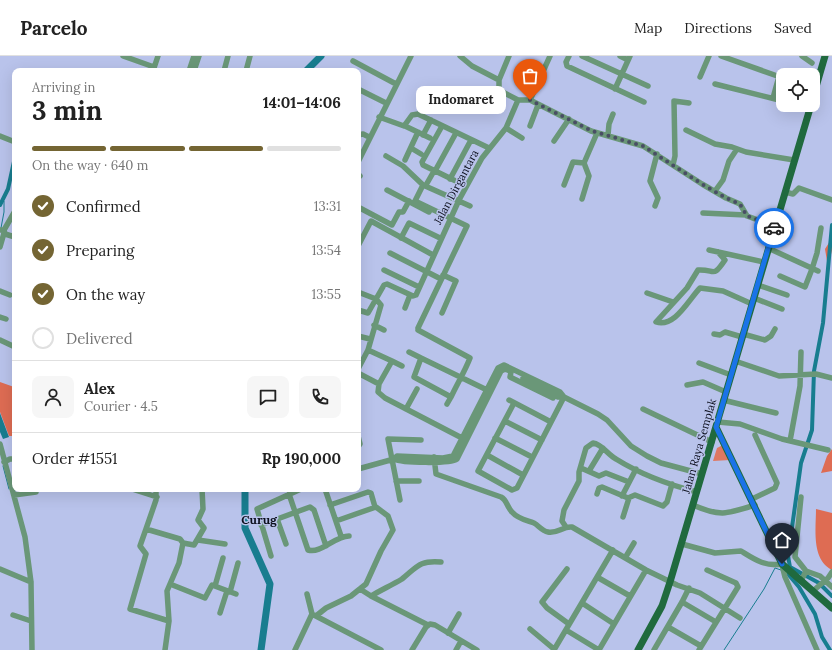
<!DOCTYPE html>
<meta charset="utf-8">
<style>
:root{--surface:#fff;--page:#f6f6f6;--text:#222;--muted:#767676;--line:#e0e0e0;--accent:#746533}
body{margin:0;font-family:Lora,serif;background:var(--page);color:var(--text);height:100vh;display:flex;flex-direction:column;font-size:15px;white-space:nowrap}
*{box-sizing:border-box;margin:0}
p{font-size:13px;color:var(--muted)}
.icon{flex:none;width:22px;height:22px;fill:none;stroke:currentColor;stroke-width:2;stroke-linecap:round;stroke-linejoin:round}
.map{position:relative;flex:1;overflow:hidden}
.drawer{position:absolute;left:12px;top:12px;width:349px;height:424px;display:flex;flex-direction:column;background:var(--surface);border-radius:8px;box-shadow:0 4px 16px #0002}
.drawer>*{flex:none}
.fabs{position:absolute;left:776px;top:12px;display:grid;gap:8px}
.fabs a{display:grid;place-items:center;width:44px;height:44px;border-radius:8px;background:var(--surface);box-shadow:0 4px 16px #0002;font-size:20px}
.pin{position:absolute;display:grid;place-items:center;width:34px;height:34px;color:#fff;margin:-41px -17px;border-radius:50% 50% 50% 0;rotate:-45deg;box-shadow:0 0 4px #0007}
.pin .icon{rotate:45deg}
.courier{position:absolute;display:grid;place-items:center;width:40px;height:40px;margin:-20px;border:3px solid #1a73e8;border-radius:50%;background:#fff;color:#222;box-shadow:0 1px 5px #0007}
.bubble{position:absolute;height:28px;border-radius:8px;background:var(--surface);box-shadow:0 4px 16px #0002;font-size:13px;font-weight:700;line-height:28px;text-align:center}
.head em{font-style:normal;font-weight:700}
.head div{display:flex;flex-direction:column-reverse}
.head{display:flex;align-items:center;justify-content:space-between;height:68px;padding:0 20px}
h1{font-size:26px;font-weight:700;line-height:30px}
.bar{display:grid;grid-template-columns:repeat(4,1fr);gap:6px 4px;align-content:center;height:48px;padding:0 20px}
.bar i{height:5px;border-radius:3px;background:var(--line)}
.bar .on{background:var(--accent)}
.bar p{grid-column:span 4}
.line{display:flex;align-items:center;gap:10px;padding:0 20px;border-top:1px solid var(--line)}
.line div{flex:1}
.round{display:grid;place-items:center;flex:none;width:42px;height:42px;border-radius:8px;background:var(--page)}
ol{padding:0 20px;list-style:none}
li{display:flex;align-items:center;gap:12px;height:44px}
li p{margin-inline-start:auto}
li .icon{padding:4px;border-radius:50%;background:var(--accent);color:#fff;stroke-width:4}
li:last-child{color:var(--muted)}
li i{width:22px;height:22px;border:2px solid var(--line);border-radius:50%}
header{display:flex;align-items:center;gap:24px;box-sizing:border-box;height:56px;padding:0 20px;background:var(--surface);border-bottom:1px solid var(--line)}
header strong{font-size:19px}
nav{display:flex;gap:22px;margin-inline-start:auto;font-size:14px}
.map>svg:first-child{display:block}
.green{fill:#df7862}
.forest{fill:#de6c53}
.water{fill:#187d8f}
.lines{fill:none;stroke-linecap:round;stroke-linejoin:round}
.stream{stroke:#187d8f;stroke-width:1}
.canal{stroke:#187d8f;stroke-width:4}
.river{stroke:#187d8f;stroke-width:7}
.minor{stroke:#6a9778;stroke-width:5.5}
.major{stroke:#206a3e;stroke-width:7}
.done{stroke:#494e65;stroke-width:4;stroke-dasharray:0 7.2}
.route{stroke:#1a73e8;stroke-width:5}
.labels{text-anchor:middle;stroke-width:3;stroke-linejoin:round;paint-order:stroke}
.street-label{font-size:11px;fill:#0c0f1d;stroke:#b9c3eb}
.neighbourhood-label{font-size:12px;font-weight:bold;fill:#0c0f1d;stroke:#b9c3eb}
</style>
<header>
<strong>Parcelo</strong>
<nav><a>Map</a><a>Directions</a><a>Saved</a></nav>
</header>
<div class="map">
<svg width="832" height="594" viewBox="0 0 832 594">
<rect width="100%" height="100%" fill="#b9c3eb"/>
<path class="green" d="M721 390 724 391 730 404 713 405 717 392Z"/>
<path class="forest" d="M832 182V194L828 211 825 193Z
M0 326 14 331 15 329V390L12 388 13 380H9L0 356Z
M832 393V415L821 417 827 400Z
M816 453 832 457V514C811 503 816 473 816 453Z"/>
<path class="water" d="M0 357 9 381 3 383 0 376Z"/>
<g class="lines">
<path class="stream" d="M1 172 4 156V145L2 144
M3 410 9 433
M724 594 764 533 775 512 781 514"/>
<path class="canal" d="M0 149 8 133 15 101
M790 514 788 518 799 531 815 558 822 581 830 594
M819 527 790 511 788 500 801 407 812 374 814 315 823 267 832 169
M822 530 832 540"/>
<path class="river" d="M306 15 321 0
M245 433V472L270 528 261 594"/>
<path class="minor" d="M123 0 154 11
M460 0 472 10 499 24V34L518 44H530L591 75 643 90 702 128 726 142 740 148 747 160 775 170
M569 0 566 6 567 10 644 46
M582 0 648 30
M620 0 628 4
M721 0 783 22
M802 0 812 7
M353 5 396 28
M153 15 158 0
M189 15 194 0
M194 15 199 0
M224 15 228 0
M246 15 250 0
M700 21 709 0
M499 24 509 0
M715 28 783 45
M358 33 386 47
M615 33 630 0
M773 42 778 24
M530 44 550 0
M800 49 810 52
M379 61 404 70 412 59 418 58 489 92
M405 70 430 82
M442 70 422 106 423 109 466 130
M530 70 538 49
M506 72 522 82
M686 74 715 88 732 91 746 96 794 104
M358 79 363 78 369 81
M423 79 431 64
M608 79 609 68 613 58
M0 80 15 86
M554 85 569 63
M411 92 421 98
M386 100 403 110 423 129
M405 104 418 76
M358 106 411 0
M673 109 675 100 674 45 689 47
M435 115 456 77
M358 118 360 120
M450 123 471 84
M423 129 470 150
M426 129 434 115
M564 129 573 106 584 107 597 77
M387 134 429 156
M715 135 723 124 729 105 737 93
M785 136 793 138 799 132 832 144
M582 143 589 120 584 107
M415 145 467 170 418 272
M415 145 423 129
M655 150 658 142 650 125 657 98
M358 151 392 169 399 156H403L409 145
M703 157 746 159
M0 174H4L15 155
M4 174 5 178 15 181
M401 182 409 167 440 182
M358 190 371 165 433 199
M0 191 4 177
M768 192 818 215
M709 194 764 206
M718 196 725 204C712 223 716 213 698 214L687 232 656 266C675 272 689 243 700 232L723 235 752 248
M390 197 441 223
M812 213 817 197 821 172
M384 214 419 231
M780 220 805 231 812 213
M758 229 787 239
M0 235 10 239
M358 236 376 243 381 249 368 294 358 313
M647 237 673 246
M754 242 782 253
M405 252 410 239
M358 254 368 257 384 229 387 228 413 240 416 239 459 144 482 102 506 72 518 44
M442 257 456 225 443 219
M0 261 6 263
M374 269 384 274
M418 274 470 302C465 315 457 328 451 341L414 321 421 302 487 334
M714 278 720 279 725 276 742 281
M743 278 765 284 771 280 775 273
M358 280 370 283
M0 284 15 291
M368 294 392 305 379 328
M409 296 421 302
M392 305 402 310
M735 305 779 320 816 318 832 322
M699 307 731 319
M511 316 510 321 553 342
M358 317 379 328 378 336 385 342 462 382
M523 322 558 341H564
M687 329 703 326 726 336
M509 344 551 366
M723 344 776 357
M514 347 478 415 512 434 517 432 564 341
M447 348 451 341
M406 353 417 333
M643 353 712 386
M505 365 542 384
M718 366 740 368 782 383 828 394
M358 380 360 388 358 391
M495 382 532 401
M790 385 800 330 801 296
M0 388 25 481 31 526 32 594
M487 399 523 419
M434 401 436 418 501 441C507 444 507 451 512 456 518 463 526 464 534 467 539 470 542 475 548 476 557 478 563 470 572 471L646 514 677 529 700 537 740 562
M394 403C402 407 450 408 457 403L501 315 505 313 510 315
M4 406 10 403H15
M581 412 599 420 606 417 629 426
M358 413 394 403 397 400 443 402 453 400 498 312 504 309 560 336 564 341 598 358 607 364 631 390 647 400 661 407 702 418
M589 415 603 392
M396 425H419
M132 433 157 441
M156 433V444L146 473 180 483 183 487 179 507 167 535 169 565 165 594
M325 433 341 480
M289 438 308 494C321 498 335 480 349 480
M597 438 599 432 602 431 628 442 635 439 663 450 667 446 672 428
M14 439 36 436
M622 440 636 413
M752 443 775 432 777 427 755 379
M400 444 388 383 421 384
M330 449 368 436 371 437 375 451
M693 449C720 461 727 458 755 449
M623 461 629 442
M277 463 286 488
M261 469 310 451 314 454 326 490
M566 471 562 465 564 454 579 425V416L586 392 593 387C602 388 608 399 616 403 640 418 670 429 697 436
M146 473 140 490 146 498 130 553 169 565
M198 484 225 488
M183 487 194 489 204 472 198 464 203 453 202 433
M682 488 715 497 741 495C754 503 765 511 782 508
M271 500 257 453 301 433
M625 502 634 487
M782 509 785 521 817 594
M0 513 31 526
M567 513 542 546 547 552 569 568
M806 515 820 520 832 531
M597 521 630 540
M801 525 806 515 795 501 801 441
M170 528 205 542 212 529 236 538
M215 530 223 502
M360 533 371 540 428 569
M813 535 828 522 832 516
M230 536 238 507
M371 540C381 534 392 529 402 523 417 511 419 504 441 506
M682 546 716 566
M582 547 614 568
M220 557 227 535
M312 558 381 594
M13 559 31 565
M316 560 326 552 351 540 366 528 381 495 393 474 388 460 376 451 336 465
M668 571 701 590
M530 573 554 593
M566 574 599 594 646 514
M448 577 459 558
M295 594 312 558 307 538
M412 594 426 571 430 568 435 569 477 594
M456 594 461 585
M554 594 613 494
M654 594 682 546 689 532
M699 594 738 531 736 527 707 514"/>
<path class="major" d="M813 41 825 0
M716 371 782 508 832 552
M638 594 662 550 670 526 811 49"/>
</g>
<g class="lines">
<path class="done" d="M530 44 592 75 643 90 702 128 726 142 740 148 747 160 775 170 774 172"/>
<path class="route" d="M774 172 716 371 782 508"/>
</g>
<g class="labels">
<g class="street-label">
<text transform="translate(456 131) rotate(-62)" y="4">Jalan Dirgantara</text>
<text transform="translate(699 390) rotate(-74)" y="4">Jalan Raya Semplak</text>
</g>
<g class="neighbourhood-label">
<text x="259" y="468">Curug</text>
</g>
</g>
</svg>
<div class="fabs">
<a><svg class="icon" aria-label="locate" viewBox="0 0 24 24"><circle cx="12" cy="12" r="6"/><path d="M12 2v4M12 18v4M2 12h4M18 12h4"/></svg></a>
</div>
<div class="pin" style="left:530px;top:44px;background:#ea580c"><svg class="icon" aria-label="bag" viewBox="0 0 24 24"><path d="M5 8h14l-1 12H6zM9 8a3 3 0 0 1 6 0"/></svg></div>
<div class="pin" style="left:782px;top:508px;background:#1f2937"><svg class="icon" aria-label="home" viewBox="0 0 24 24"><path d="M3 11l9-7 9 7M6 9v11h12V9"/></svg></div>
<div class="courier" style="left:774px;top:172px"><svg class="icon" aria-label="car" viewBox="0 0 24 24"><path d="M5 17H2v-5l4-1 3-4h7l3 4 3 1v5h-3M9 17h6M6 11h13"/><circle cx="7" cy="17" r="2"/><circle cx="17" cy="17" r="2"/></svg></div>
<div class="bubble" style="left:416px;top:30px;width:90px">Indomaret</div>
<section class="drawer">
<div class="head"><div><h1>3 min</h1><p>Arriving in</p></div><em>14:01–14:06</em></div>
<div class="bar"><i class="on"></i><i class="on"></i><i class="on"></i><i></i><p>On the way · 640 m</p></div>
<ol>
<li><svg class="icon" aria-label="check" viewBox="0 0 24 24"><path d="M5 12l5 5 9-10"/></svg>Confirmed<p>13:31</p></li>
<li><svg class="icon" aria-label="check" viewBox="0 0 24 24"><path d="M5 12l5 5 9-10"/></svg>Preparing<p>13:54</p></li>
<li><svg class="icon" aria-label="check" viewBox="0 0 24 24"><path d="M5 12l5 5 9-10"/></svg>On the way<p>13:55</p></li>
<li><i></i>Delivered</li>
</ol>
<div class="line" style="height:72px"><a class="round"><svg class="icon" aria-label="person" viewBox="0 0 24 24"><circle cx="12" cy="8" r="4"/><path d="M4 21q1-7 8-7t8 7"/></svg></a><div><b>Alex</b><p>Courier · 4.5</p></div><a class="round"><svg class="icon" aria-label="chat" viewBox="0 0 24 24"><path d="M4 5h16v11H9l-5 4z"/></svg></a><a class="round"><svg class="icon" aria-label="phone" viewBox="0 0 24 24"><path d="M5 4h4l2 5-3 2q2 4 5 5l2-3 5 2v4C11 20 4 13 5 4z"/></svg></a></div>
<div class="line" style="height:52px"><div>Order #1551</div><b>Rp 190,000</b></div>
</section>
</div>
